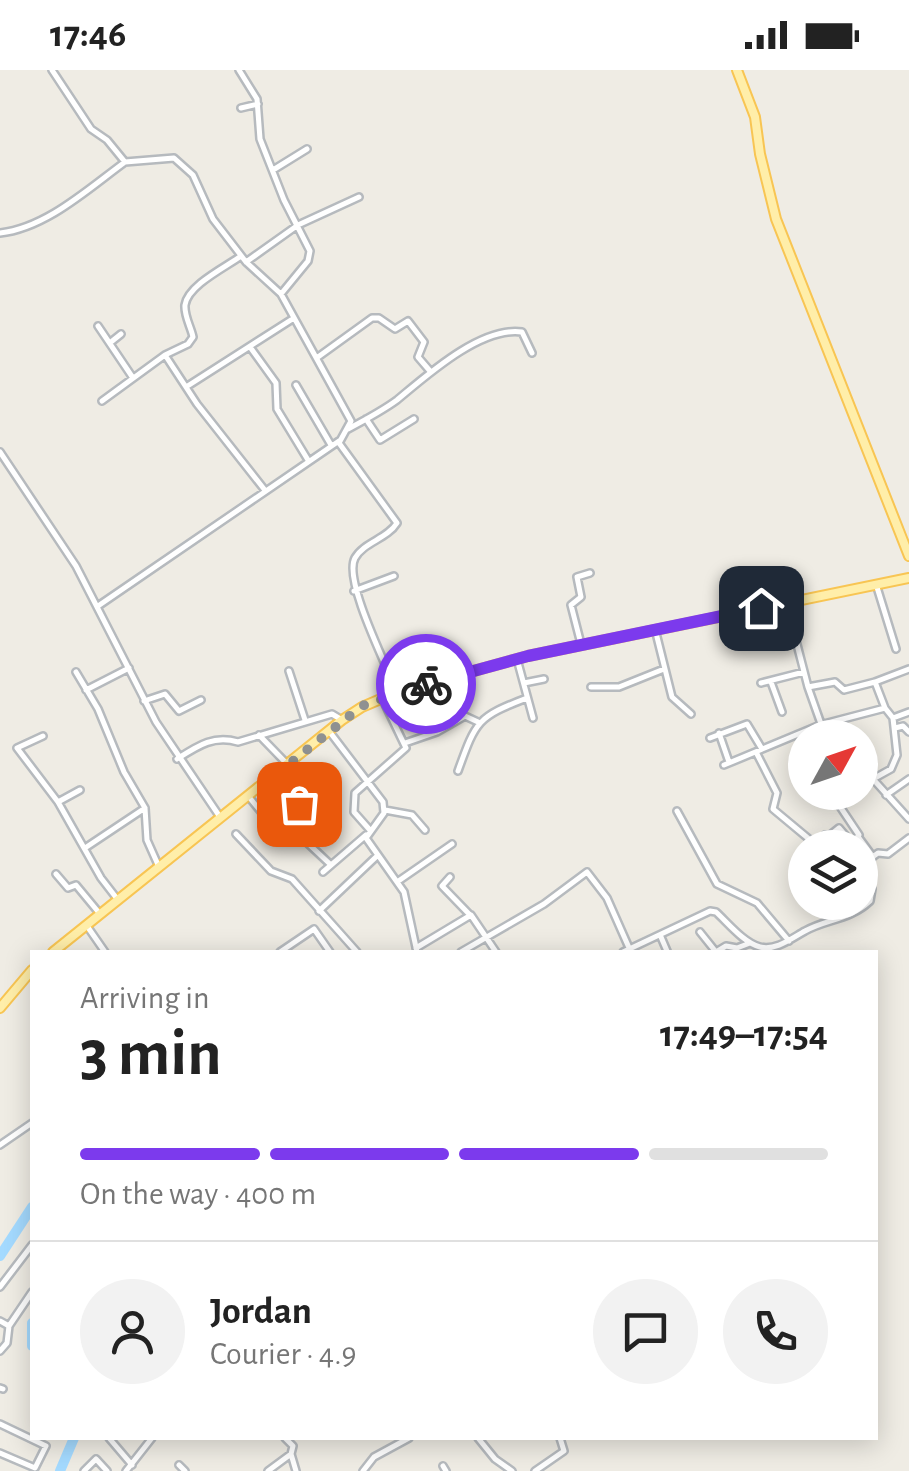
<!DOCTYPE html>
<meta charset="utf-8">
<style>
:root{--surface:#fff;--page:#f2f2f2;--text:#222;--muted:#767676;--line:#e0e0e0;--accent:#7c3aed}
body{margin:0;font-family:"Alegreya Sans",sans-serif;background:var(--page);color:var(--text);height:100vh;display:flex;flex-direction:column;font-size:38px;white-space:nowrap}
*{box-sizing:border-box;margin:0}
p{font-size:32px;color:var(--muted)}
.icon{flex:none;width:55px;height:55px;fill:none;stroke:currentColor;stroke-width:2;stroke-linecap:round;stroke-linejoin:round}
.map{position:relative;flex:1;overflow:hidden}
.panel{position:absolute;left:30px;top:880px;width:848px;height:490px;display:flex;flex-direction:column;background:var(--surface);border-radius:0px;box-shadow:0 5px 25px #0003}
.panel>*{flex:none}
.needle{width:65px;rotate:50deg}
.fabs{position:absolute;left:788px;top:650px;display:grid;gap:20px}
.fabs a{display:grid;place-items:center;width:90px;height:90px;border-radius:50%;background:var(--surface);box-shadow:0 5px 25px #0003;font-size:50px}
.pin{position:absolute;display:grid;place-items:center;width:85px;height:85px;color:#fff;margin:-42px;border-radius:20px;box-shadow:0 5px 15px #0006}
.courier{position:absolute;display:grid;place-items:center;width:100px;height:100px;margin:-50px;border:8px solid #7c3aed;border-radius:50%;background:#fff;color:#222;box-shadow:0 2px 12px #0007}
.summary em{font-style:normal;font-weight:700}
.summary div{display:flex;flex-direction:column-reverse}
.summary{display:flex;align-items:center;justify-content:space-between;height:170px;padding:0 50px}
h1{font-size:65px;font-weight:700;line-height:75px}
.bar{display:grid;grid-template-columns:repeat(4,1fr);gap:15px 10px;align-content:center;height:120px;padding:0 50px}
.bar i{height:12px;border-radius:8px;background:var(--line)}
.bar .active{background:var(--accent)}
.bar p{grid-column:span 4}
.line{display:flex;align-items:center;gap:25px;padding:0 50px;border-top:2px solid var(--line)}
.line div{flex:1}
.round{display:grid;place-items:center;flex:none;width:105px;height:105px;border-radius:52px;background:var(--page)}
.status{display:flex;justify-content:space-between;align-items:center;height:70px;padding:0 50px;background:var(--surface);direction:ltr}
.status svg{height:28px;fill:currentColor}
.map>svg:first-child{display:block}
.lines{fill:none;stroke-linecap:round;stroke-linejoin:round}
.river{stroke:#a4daff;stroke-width:10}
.minor-casing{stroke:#b6babe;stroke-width:10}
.primary-casing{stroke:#f8c553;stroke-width:12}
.minor{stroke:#fff;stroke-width:5}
.primary{stroke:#ffeea9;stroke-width:8}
.done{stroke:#8f9191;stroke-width:10;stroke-dasharray:0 18}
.route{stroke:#7c3aed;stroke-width:12}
</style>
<div class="status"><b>17:46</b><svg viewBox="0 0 49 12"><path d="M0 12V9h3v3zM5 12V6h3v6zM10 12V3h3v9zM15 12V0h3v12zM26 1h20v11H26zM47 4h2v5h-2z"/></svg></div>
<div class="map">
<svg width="909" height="1401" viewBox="0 0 909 1401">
<rect width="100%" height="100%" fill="#efece4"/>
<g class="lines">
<path class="river" d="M0 1186 32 1137
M32 1253V1276
M60 1401 74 1368"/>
<defs>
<path id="minor" d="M52 0 91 59 107 70 125 92 174 88 193 105 213 149 246 192 281 224 351 351 339 373 397 453C387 469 364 472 355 488 343 510 387 596 397 622
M239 0 257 29 260 69 284 130 310 181 308 191 281 224
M241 38 258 34
M273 100 307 79
M0 163C46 158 88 119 125 92
M246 192 298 155 359 127
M98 256 133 308
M111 272 121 264
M250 277 276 313 277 339 308 390
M165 285 197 334 264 419
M318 287 372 248H379L395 259 408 251 424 272 418 287 430 301
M296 315 331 375
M186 317 294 248
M102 331 165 285 188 274 193 267C191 257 184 246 185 235 188 215 226 197 241 186
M366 349 380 370 414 349
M348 359C365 350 382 341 397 330 426 306 481 256 522 262L532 283
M0 382 76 496 156 652 220 747
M876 514 896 579
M354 521 394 506
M786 532 808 617 826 668
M98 536 339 371
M655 559 672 627 691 644
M581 574 571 535 581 527 577 507 590 503
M517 589 533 648
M289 601 305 650
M76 602 98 639 124 702 145 738 147 770 159 797
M771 612 782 642
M524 613 544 609
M761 613 804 602
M591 617H619L664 599
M808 617 835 612 844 620 875 612
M86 620 129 598
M144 631 165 624 179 641 201 630
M893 648 909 642
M895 658 903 656 909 662
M329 661 383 732 384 743 366 768 404 822 417 882
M719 663 729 692
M259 665 288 695
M43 666 17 678 58 732 101 808 118 830
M710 668 747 654 762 679
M405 673 437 662 465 646 478 652
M756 682 777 723 773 739 809 769
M177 689C199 675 214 665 238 672L332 644 342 650
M724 695 820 655 885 638
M458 701C476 651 477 647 527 628
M271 709 288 731 302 733 311 719 293 691
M873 709 891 699 897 685 893 648 885 638 875 612 909 599
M860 712 873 709 909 749
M840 722 837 732 859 765 848 778
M886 725 909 709
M249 727 267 749 285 762 299 765 331 795
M58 732 80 720
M385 740 412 745 425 760
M677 741 717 814 757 833 789 871
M369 759 354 742 355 723 406 678 382 628
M236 764 271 801 292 809 357 882
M825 765 829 766 839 758 851 772
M859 768 873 787
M85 778 145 738
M860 796 878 783 888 784 909 768
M323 802 366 765
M56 804 68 818 76 815 100 844
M450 807 442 816 470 845
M397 812 452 774
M319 841 377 786
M87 856 105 882
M700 862 716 882
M661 867 667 881
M416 878 471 845 496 882
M280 882 314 859 330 882
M461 882 544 834 587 802 607 828 630 880
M623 882 710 841 716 842C728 853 744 873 760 877 776 881 792 868 805 861 826 849 850 850 870 831L872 819 860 797
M716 882 726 876 737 878 750 873
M0 1075 32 1053
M0 1217 32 1175
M0 1251 9 1256 32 1222
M0 1281 7 1273 9 1256
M0 1318 3 1319
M0 1354 46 1376 35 1398 0 1383
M109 1368 132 1395
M285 1368 293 1376 291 1384 296 1401
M478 1368 495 1389 512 1401
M179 1395 185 1401
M443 1396 446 1401
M84 1401 96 1389 107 1401
M126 1401 152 1368
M268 1401 291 1384
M363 1401 374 1387 409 1368
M535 1401 564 1381 560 1368"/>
<path id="primary" d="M737 0 755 47 760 84 776 149 909 486
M53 882 342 650 362 637 397 622 528 586 909 508
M0 938 32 900"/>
</defs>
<use href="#minor" class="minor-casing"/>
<use href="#primary" class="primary-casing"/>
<use href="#minor" class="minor"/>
<use href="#primary" class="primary"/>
</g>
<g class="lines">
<path class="done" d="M299 734 312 718 293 691 362 636 426 614"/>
<path class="route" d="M426 614 528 586 761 538"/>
</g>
</svg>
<div class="fabs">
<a><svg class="needle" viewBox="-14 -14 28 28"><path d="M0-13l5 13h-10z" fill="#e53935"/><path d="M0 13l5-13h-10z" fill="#767676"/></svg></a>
<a><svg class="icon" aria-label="layers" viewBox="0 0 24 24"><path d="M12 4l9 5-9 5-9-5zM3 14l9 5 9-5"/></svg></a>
</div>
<div class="pin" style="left:299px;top:734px;background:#ea580c"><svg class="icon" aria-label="bag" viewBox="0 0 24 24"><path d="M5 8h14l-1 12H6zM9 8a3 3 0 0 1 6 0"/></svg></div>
<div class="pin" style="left:761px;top:538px;background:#1f2937"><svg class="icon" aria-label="home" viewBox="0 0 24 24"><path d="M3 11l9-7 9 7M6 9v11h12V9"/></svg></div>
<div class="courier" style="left:426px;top:614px"><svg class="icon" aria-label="bike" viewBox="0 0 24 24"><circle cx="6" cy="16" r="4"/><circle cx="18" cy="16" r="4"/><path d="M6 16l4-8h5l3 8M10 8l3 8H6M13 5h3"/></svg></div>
<section class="panel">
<div class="summary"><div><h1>3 min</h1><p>Arriving in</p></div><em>17:49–17:54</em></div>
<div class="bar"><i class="active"></i><i class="active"></i><i class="active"></i><i></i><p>On the way · 400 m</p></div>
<div class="line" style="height:180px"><a class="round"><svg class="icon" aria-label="person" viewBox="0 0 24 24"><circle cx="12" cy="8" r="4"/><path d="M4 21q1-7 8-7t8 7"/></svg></a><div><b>Jordan</b><p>Courier · 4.9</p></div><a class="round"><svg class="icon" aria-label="chat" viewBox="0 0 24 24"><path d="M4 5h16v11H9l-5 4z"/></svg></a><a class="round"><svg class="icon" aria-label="phone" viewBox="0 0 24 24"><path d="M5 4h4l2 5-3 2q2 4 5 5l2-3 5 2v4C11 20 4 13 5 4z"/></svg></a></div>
</section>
</div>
